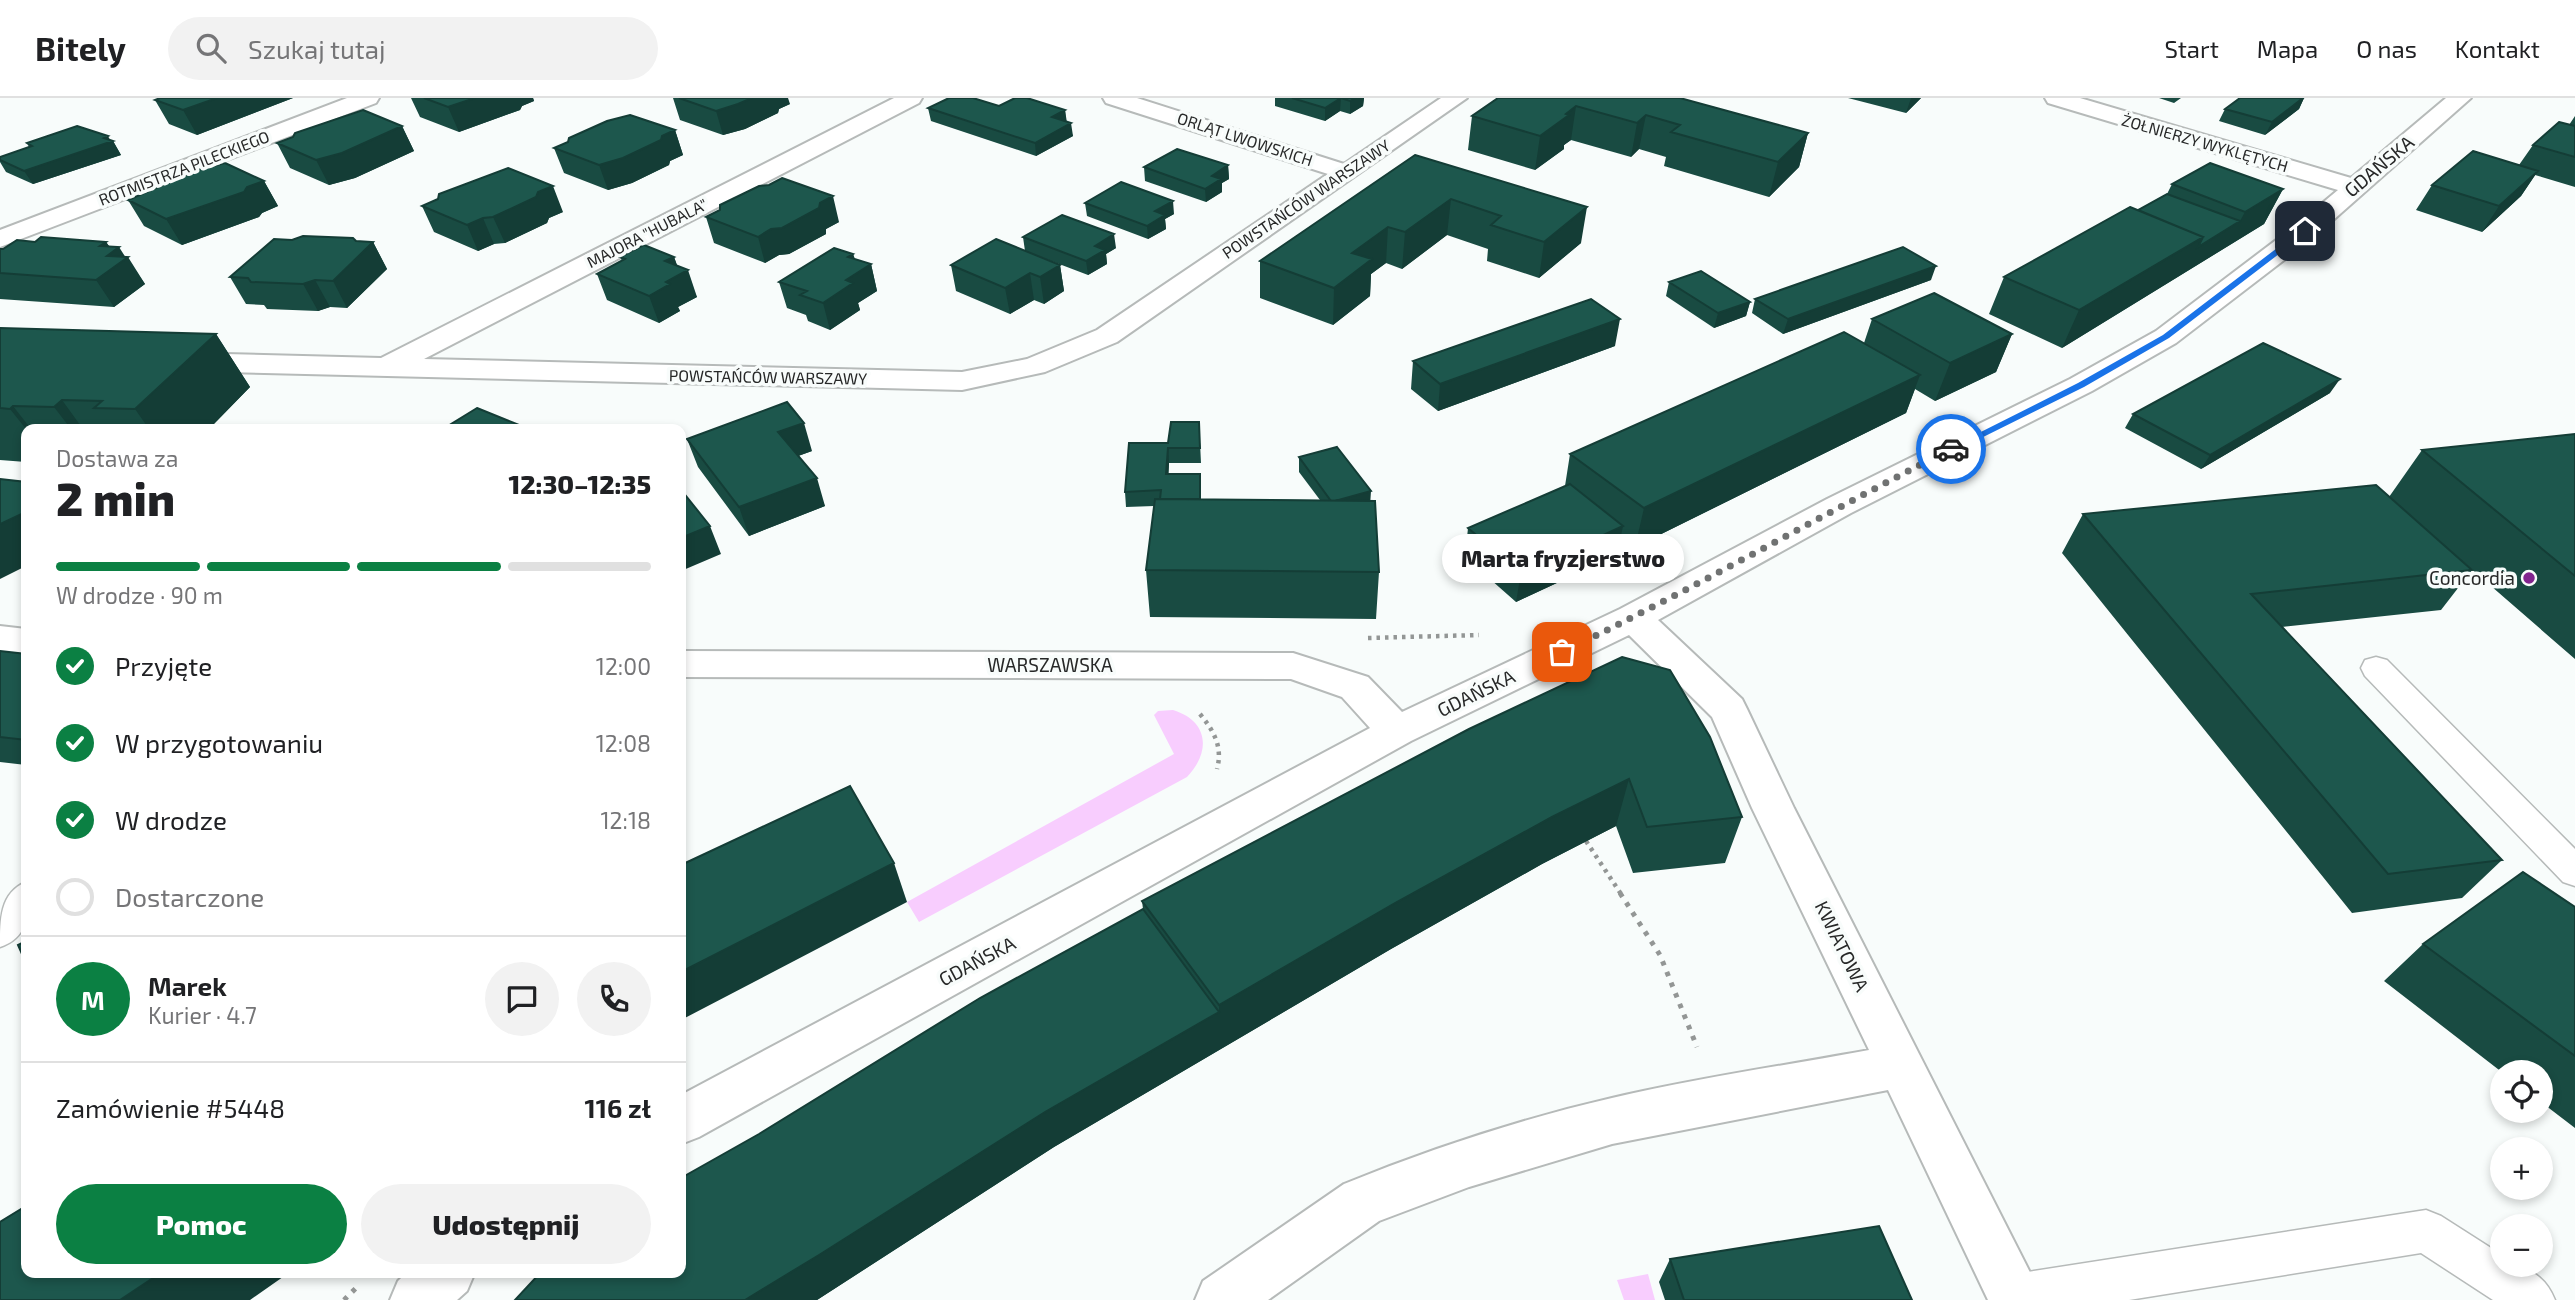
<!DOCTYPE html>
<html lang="pl">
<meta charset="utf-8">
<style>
:root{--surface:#fff;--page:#f2f2f2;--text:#202124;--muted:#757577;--line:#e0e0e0;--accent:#0b8043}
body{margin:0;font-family:"Exo 2",sans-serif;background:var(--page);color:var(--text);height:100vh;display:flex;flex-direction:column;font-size:26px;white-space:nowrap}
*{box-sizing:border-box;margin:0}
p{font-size:23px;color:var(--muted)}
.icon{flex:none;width:38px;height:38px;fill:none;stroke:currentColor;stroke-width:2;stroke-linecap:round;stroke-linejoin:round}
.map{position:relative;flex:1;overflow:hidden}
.sheet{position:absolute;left:21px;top:326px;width:665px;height:854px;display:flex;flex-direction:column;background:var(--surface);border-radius:14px;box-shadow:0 4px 10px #0003}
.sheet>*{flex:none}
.controls{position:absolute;left:2490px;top:962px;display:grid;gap:14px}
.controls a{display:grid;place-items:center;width:63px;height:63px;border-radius:50%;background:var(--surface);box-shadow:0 4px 10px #0003;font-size:35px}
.pin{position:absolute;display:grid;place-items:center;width:60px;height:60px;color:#fff;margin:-30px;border-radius:14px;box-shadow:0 4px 10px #0006}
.courier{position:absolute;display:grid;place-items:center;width:70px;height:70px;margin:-35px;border:5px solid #1a73e8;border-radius:50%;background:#fff;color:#222;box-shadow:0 2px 9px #0007}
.bubble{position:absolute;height:49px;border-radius:24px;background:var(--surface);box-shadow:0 4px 10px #0003;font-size:23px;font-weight:800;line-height:49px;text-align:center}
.headline em{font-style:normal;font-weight:800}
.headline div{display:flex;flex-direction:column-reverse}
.headline{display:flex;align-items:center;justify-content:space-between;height:119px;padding:0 35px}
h1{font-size:46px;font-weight:800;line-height:52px}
.bar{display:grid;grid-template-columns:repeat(4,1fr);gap:10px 7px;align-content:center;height:84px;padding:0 35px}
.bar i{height:9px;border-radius:5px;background:var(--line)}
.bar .on{background:var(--accent)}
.bar p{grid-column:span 4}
.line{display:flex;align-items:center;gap:18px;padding:0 35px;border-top:2px solid var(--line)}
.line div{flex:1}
.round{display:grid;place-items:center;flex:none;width:74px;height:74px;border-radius:37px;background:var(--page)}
ol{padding:0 35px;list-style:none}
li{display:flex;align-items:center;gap:21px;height:77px}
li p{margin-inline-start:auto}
li .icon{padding:7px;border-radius:50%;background:var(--accent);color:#fff;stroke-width:4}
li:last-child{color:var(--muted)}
li i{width:38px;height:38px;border:4px solid var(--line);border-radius:50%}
.button{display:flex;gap:14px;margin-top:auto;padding:14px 35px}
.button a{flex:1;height:80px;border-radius:42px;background:var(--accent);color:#fff;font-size:28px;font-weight:800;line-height:80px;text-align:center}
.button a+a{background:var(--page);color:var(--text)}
header{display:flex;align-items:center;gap:42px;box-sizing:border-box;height:98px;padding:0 35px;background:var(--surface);border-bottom:2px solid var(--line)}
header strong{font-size:33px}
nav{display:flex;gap:38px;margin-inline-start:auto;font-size:24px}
.search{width:490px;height:63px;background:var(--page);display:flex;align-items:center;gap:18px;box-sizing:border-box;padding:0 24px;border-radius:38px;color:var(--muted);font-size:26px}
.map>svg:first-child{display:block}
.green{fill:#f8cdfe}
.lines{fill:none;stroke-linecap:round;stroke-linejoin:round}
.service-casing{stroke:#b6bab9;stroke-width:3}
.minor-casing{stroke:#b6bab9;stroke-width:4}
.path-far1{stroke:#939695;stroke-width:4.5;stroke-dasharray:3.5 5;stroke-linecap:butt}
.path{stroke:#939695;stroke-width:5;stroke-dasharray:4.5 7;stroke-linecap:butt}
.service{fill:#fff;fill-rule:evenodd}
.minor{fill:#fff;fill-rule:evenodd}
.wall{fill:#194b42}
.shaded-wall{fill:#143d36}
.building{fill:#1d574d;stroke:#143d36;stroke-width:2}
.route{fill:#1a73e8}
.done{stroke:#707272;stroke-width:7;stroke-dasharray:0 12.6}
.poi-dot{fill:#81238e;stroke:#f8fcfb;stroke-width:2.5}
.labels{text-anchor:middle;stroke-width:7;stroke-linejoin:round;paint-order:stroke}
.far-street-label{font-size:16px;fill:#272828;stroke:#f8fcfb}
.street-label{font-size:19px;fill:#272828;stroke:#f8fcfb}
.poi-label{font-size:19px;fill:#272828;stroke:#f8fcfb;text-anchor:end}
</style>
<header>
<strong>Bitely</strong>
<div class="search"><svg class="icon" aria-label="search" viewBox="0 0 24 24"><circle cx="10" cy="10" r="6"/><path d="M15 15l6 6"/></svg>Szukaj tutaj</div>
<nav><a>Start</a><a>Mapa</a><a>O nas</a><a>Kontakt</a></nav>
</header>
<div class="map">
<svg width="2575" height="1202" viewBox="0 0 2575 1202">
<rect width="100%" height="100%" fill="#f8fcfb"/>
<path class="green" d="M1173 612C1209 623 1211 654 1187 679L919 824 907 804 1174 656 1154 617 1158 613Z
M1648 1176 1655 1202H1624L1617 1182Z"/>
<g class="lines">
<defs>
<path id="service" d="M2376 559 2387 562 2575 751V788L2563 784 2365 578 2361 570 2365 562Z
M26 784C27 812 32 838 0 849 0 821 0 795 26 784Z
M2426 1112 2441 1118 2502 1157V1167C2528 1167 2546 1179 2555 1202H2493L2421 1155 2129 1202H1994L1993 1198 1999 1182 2015 1176Z"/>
<path id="minor" d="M347 0H379L376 5 0 149V132Z
M894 0H922L919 5 424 261 962 274 1027 261 1097 232 1328 76 1106 5 1103 0H1137L1344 66 1441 0H1467L1117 244 1045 274 962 292 184 273 174 270 169 264 174 258 184 255 381 260Z
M2045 0H2080L2351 80 2446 0H2471L2314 139 2176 245 2092 293 1851 415 1658 522 1742 601 1747 611 1794 710 2044 1202H1988L1888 992 1612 1046 1469 1089 1379 1123 1268 1202H1195L1203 1183 1344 1086C1430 1051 1521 1021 1612 1000 1696 980 1783 968 1869 952L1752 710 1712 619 1629 537 1411 643 699 1039 681 1046V997L1370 630 1342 599 1291 581 681 579V553L1293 555 1368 579 1402 614 1620 511 1827 401 2070 281 2156 233 2296 127 2338 92 2048 5Z
M0 528 26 531V557L0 554Z
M407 1174H475L467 1193 457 1202H390L398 1183Z"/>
</defs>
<use href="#service" class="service-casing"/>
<use href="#minor" class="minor-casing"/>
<path class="path-far1" d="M1368 540 1479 537
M1200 616C1214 633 1223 649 1217 671
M1586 743 1621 796"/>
<path class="path" d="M1620 795 1660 857 1697 949
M344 1202 357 1189"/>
<use href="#service" class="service"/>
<use href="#minor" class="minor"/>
</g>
<path class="wall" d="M293 0 197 37 169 26 155 2Z
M411 0H533L534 3 522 8 520 12 459 34 420 19Z
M673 0H774L790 6 779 11 778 15 745 31 723 37 680 22Z
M1275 0H1364L1363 8 1350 16 1340 13 1325 23 1275 8Z
M1498 0H1680L1808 35 1799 69 1769 99 1664 68 1666 59 1639 51 1631 59 1571 42 1564 47V51L1535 72 1468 52 1472 18Z
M1848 0H1921L1906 15Z
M2159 0H2181L2174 5Z
M2240 0H2304L2299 11 2265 37 2219 23 2225 11Z
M999 8 1065 12 1066 23 1073 38 1036 58 931 23 928 10Z
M2575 18V89L2535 77 2521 98 2482 134 2416 112 2432 87 2519 67 2533 47 2569 27Z
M402 28 414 53 355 80 329 87 290 70 277 45Z
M675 32 683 57 670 63 669 67 632 85 608 92 564 75 554 50Z
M110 42 113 43 121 57 33 86 6 74 0 64V59L29 49 27 45Z
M1415 57 1581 145 1539 180 1487 163 1488 151 1447 137 1402 171 1386 165 1371 176 1370 198 1333 227 1260 200V163Z
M1228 67 1229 81 1222 85V94L1206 104 1145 83 1144 69Z
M264 83 278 108 262 115 259 119 182 147 144 128 128 102Z
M2172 86 2283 91 2264 126 2062 250 1989 216 2004 179 2138 112 2167 96Z
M1085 105 1174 116 1165 121 1166 131 1148 141 1087 118Z
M422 108 563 114 549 120 547 125 505 145 494 146 478 153 434 134Z
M706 119 839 124 826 131V136L789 156 779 157 765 165 714 145Z
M1023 139 1116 150 1106 156 1107 166 1088 177 1025 153Z
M356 143 373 144 387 171 347 210 330 209 318 213 267 211 264 207 246 206 230 179Z
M106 144 109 148 126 159 145 186 114 209 0 201V151Z
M853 156 855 161 871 166 877 193 858 205 860 212 830 232 808 223 806 217 787 210 779 184Z
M620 159H674L677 167 697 199 678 209 680 213 659 225 607 202 597 176 622 163Z
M951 167H1060L1064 193 1044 206 1034 202 1010 216 956 193Z
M1931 182 1783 236 1752 215 1755 201Z
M1669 184 1750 204 1746 218 1714 230 1666 198Z
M1872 221 2012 236 1996 274 1935 303 1915 291 1906 315 1635 449 1621 439 1617 457 1516 504 1465 459 1468 430 1565 388 1570 356 1864 245Z
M0 230 216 236 250 289 209 331H26V364L0 362Z
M1615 248 1438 313 1411 291 1413 263Z
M2330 295 2201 371 2125 330 2133 316Z
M1199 324 1201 365H1169L1168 376 1201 401 1320 402 1299 374V359L1371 403 1379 474 1376 521 1150 519 1146 472 1154 408 1126 409 1125 394 1168 345Z
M2575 336V561L2401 410 2472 472 2441 512 2282 529 2502 762 2462 800 2352 815 2062 455 2083 416 2389 399 2422 352Z
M687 341 812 353 798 358 825 408 749 438 698 369Z
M0 553 26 556V667L0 664Z
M1622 559 1742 719 1725 765 1633 775 1616 728 1542 766 1391 851 1054 1049 817 1202H515L759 1036 1143 811 1142 803Z
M2575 809V1030L2541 1004V975H2503L2384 883 2423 846Z
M1670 1161 1912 1202H1665L1659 1184Z"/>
<path class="shaded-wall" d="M217 0H293L197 37 183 12Z
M475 0H533L534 3 522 8 520 12 459 34 448 9Z
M752 0H788L790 6 779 11 778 15 745 31 723 37 716 13Z
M1341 0 1340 13 1325 23V10Z
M1355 0H1364L1363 8 1350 16V3Z
M1911 0H1921L1906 15Z
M2303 0H2304L2299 11 2265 37 2272 24Z
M1576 8 1571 42 1564 47V51L1535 72 1540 38Z
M1065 12 1067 25 1052 19Z
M1646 17 1639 51 1631 59 1637 25Z
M1071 25 1073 38 1036 58 1035 45Z
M402 28 414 53 355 80 329 87 316 62Z
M675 32 683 57 670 63 669 67 632 85 608 92 599 67Z
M1808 35 1799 69 1769 99 1778 64Z
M108 38 111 44 113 43 121 57 33 86 24 73Z
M1228 67 1229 81 1222 85V94L1206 104 1205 91 1212 78Z
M2538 73 2521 98 2482 134 2499 108Z
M264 83 278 108 262 115 259 119 182 147 166 121Z
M553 88 563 114 549 120 547 125 505 145 493 119 538 94Z
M2283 91 2264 126 2062 250 2079 212 2203 139 2240 123 2245 114Z
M833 98 839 124 826 131V136L789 156 779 157 765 165 758 139Z
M1451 101 1447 137 1402 171 1405 134Z
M1173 103 1174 116 1165 121 1166 131 1148 141 1147 128 1155 113Z
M1587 109 1581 145 1539 180 1544 144Z
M483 120 494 146 478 153 467 127Z
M1388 129 1386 165 1371 176 1370 198 1333 227 1334 190 1352 155Z
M1114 136 1116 150 1106 156 1107 166 1088 177 1086 163 1095 148Z
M106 144 113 154 119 149 126 160 128 159 145 186 114 209 96 182 100 148Z
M373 144 387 171 347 210 333 183Z
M853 156 858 174 871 166 877 193 858 205 860 212 830 232 823 205 846 182 848 159Z
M674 159 680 176 688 172 697 199 678 209 680 213 659 225 649 198 665 163Z
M1060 167 1064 193 1044 206 1040 179Z
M1936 168 1931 182 1783 236 1788 221Z
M1030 175 1034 202 1010 216 1005 190Z
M315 182 330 209 318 213 303 186Z
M1750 204 1746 218 1714 230 1718 215Z
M1620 221 1615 248 1438 313 1440 286Z
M216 236 250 289 209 331H149L135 311Z
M2012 236 1996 274 1935 303 1950 265Z
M1920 277 1906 315 1635 449 1644 410Z
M2340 281 2330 295 2201 371 2210 357Z
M62 302 83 331H71L54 309Z
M13 308 31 331H26L10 311Z
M804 325 812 353 787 362 778 334Z
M1168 350 1169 365 1168 391 1166 376Z
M817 380 825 408 749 438 739 409Z
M1371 393 1370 408 1332 403Z
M26 414V468L0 481V426Z
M710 428 721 456 681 473V440Z
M1623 428 1617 457 1516 504 1521 475Z
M1629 681 1616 728 1542 766 1391 851 1054 1049 817 1202H745L1045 1014 1219 914V907L1395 805 1552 719Z
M894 765 907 804 681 922V874Z
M162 1174H290L250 1202H120Z"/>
<path class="building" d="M160 0H217L183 12 155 2Z
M424 0H475L448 9Z
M679 0H752L738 6 716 13Z
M949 0H973L999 8 1015 0H1027L1065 12 1052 19 1071 25 1035 45 928 10Z
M1292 0H1355L1350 3 1341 0 1325 10Z
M1498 0H1680L1808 35 1778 64 1671 34 1680 27 1646 17 1637 25 1576 8 1566 16 1569 17 1540 38 1472 18Z
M2240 0H2303L2272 24 2225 11Z
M363 12 402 28 342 55 316 62 277 45 293 39 295 35Z
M630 17 675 32 662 38 661 42 623 60 599 67 554 50 568 44 569 40 607 23Z
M2559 24 2575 28V59L2533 47Z
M77 28 108 38 104 40 113 43 24 73 0 62V59L32 48 27 45Z
M1177 51 1228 67 1212 78 1221 81 1205 91 1144 69Z
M2473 53 2538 73 2499 108 2432 87Z
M1415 57 1587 109 1544 144 1491 127 1501 118 1451 101 1405 134 1388 129 1352 155 1372 161 1334 190 1260 163Z
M225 65 264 83 247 89 244 94 166 121 128 102 198 72Z
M2210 65 2283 91 2245 114 2172 86Z
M508 70 553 88 538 94 536 99 493 119 483 120 467 127 422 108 438 101 439 96Z
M782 80 833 98 820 105 819 110 782 130 771 131 758 139 706 119 720 112V107L759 88 769 87Z
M1121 84 1173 103 1155 113 1165 117 1147 128 1085 105Z
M2167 96 2240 123 2198 149 2203 139 2138 112Z
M2130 109 2203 139 2079 212 2004 179Z
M1062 117 1114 136 1095 148 1105 152 1086 163 1023 139Z
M303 138 353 140 356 143 373 144 333 183 315 182 303 186 251 184 248 180 230 179 274 141 292 142Z
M41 139 106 144 100 148 119 149 107 158 128 159 96 182 0 175V151H3L17 142 35 144Z
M996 141 1060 167 1040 179 1030 175 1005 190 951 167Z
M644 147 674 159 665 163 688 172 666 184 670 186 649 198 597 176 625 161 620 159Z
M1903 149 1936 168 1788 221 1755 201Z
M834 150 853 156 848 159 871 166 846 182 853 185 823 205 800 197 807 193 779 184Z
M1701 173 1750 204 1718 215 1669 184Z
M1934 195 2012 236 1950 265 1872 221Z
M1591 201 1620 221 1440 286 1413 263Z
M0 230 216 236 135 311 94 310 102 303 62 302 54 309 13 308 10 311 0 310Z
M1844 234 1920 277 1644 410 1570 356Z
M2263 245 2340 281 2210 357 2133 316Z
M787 304 804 325 778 334 817 380 739 409 687 341Z
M477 310 529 331H443Z
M1171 324H1199L1200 350H1168L1166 376H1200V401H1160L1161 392 1125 394 1129 345H1168Z
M2575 336V478L2422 352Z
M1337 349 1371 393 1335 403H1331L1299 359Z
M0 381 26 384V414L0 426Z
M1570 386 1623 428 1521 475 1468 430Z
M2376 387 2472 472 2251 496 2502 762 2388 776 2083 416Z
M681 393H682L710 428 681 440Z
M1155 401 1375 403 1379 474 1146 472Z
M0 553 26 556V642L0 639Z
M1622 559 1670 572 1710 639 1742 719 1647 729 1629 681 1552 719 1395 805 1219 907 1142 803 1469 631Z
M850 688 894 765 681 874V767Z
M2523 774 2575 809V958L2423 846Z
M1143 811 1219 914 1045 1014 819 1157 745 1202H515L541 1174H681V1080L759 1036 980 900Z
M26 843V865L18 847Z
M26 1108V1174H162L120 1202H0V1124Z
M1879 1128 1912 1202H1684L1670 1161Z"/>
<path class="route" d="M2302 131 2309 133 2169 240 2084 289 1955 353 1947 351 2078 285 2163 237Z"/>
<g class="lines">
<path class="done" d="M1562 554C1694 491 1821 417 1951 351"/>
</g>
<circle class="poi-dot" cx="2529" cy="480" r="7"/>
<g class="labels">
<g class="far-street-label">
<text transform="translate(1245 41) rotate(18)" y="6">ORLĄT LWOWSKICH</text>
<text transform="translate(2205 45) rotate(16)" y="6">ŻOŁNIERZY WYKLĘTYCH</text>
<text transform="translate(184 70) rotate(-21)" y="6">ROTMISTRZA PILECKIEGO</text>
<text transform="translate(1306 101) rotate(-34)" y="6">POWSTAŃCÓW WARSZAWY</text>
<text transform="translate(647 135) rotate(-27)" y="6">MAJORA "HUBALA"</text>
<text transform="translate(768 279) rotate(1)" y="6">POWSTAŃCÓW WARSZAWY</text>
</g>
<g class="street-label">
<text transform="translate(2379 68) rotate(-40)" y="7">GDAŃSKA</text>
<text x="1050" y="574">WARSZAWSKA</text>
<text transform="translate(1476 595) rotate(-26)" y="7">GDAŃSKA</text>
<text transform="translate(1842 848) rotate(64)" y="7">KWIATOWA</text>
<text transform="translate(977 863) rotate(-28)" y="7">GDAŃSKA</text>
</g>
<g class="poi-label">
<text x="2515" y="487">Concordia</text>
</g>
</g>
</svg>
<div class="controls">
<a><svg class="icon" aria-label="locate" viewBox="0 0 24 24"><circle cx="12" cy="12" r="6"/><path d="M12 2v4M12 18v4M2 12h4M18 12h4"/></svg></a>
<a>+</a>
<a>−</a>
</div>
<div class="pin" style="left:1562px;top:554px;background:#ea580c"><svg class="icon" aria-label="bag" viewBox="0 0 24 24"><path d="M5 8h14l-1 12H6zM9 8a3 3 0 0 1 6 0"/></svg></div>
<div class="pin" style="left:2305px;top:133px;background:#1f2937"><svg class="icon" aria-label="home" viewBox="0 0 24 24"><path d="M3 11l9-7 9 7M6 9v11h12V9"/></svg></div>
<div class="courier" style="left:1951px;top:351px"><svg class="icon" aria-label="car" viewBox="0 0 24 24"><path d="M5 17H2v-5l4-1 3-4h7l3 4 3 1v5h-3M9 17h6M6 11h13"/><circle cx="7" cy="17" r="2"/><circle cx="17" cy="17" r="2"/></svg></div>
<div class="bubble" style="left:1442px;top:436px;width:242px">Marta fryzjerstwo</div>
<section class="sheet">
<div class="headline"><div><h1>2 min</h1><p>Dostawa za</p></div><em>12:30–12:35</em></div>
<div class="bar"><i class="on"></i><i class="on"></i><i class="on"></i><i></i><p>W drodze · 90 m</p></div>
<ol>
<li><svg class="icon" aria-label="check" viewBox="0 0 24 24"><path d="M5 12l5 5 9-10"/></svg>Przyjęte<p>12:00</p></li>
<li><svg class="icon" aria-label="check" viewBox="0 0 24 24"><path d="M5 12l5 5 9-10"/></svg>W przygotowaniu<p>12:08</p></li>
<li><svg class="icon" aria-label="check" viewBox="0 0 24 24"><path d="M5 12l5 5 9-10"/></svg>W drodze<p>12:18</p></li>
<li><i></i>Dostarczone</li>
</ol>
<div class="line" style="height:126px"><b class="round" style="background:var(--accent);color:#fff">M</b><div><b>Marek</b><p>Kurier · 4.7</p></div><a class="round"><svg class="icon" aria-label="chat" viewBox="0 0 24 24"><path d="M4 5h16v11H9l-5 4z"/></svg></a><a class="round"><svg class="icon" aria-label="phone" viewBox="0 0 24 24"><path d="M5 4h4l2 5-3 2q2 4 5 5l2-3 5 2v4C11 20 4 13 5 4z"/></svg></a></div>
<div class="line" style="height:91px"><div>Zamówienie #5448</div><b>116 zł</b></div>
<div class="button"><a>Pomoc</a><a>Udostępnij</a></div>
</section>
</div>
